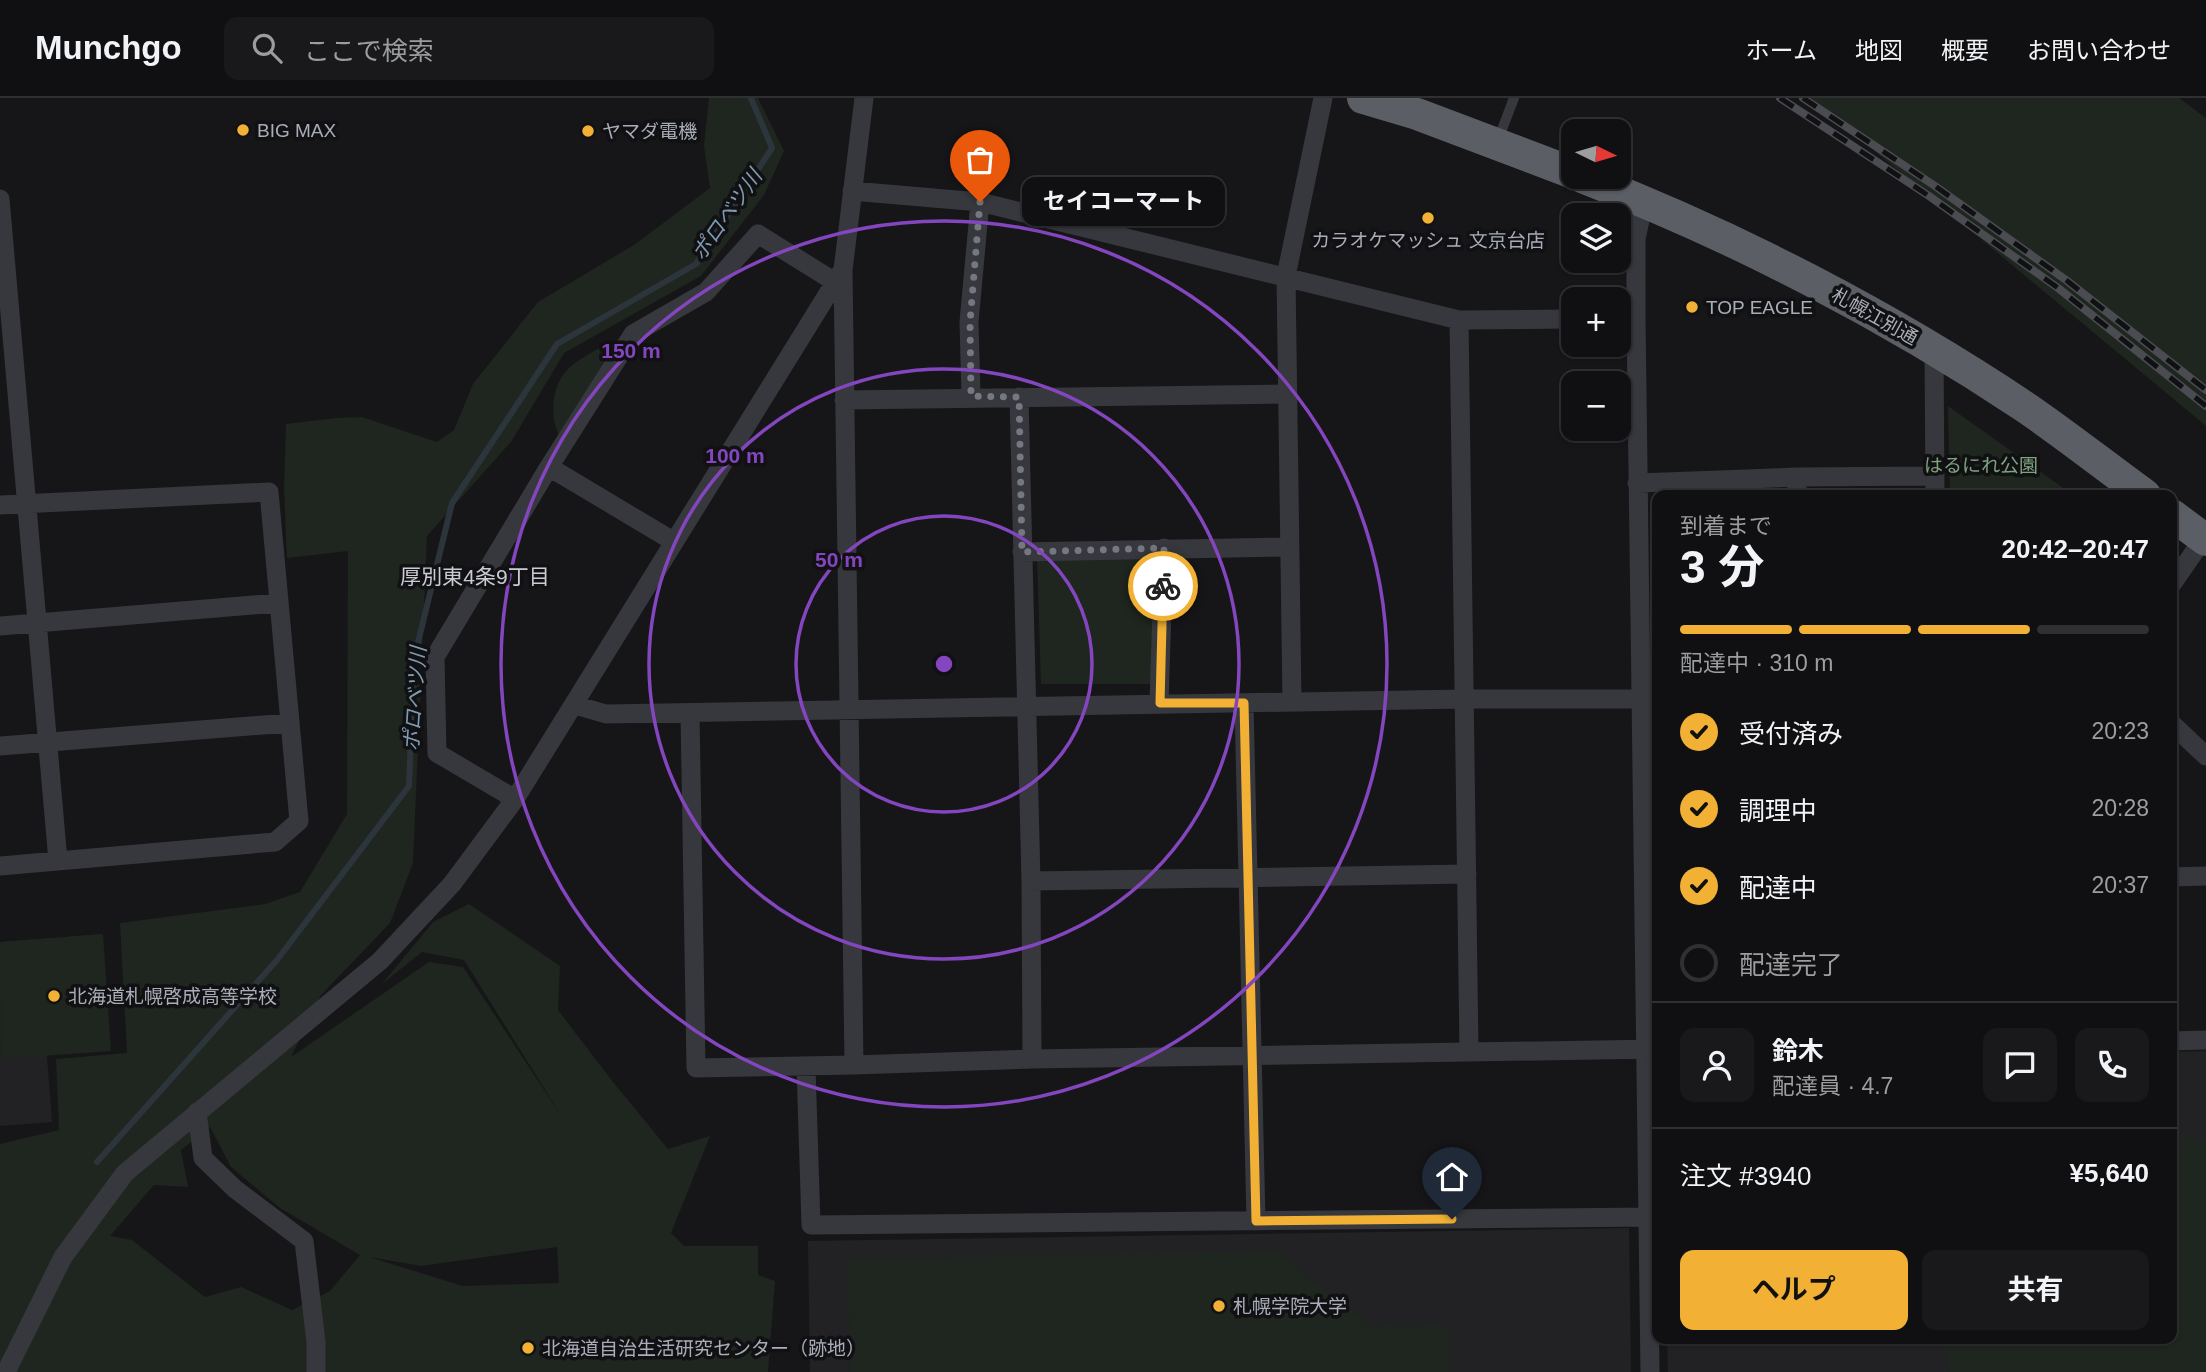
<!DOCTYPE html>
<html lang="ja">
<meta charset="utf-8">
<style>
:root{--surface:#101012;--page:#19191b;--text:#f1f3f6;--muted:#9c9d9f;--line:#303032;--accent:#f2b134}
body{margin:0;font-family:Arial,"Noto Sans JP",sans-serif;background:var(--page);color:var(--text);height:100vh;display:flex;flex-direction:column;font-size:26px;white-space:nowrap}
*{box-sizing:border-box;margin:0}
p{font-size:23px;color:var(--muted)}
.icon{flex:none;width:38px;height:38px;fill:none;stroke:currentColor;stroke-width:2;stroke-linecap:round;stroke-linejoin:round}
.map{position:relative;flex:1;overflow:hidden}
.drawer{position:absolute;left:1652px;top:392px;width:525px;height:854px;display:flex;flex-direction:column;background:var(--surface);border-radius:14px;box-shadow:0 2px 5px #0004,0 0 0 2px var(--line)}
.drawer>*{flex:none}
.needle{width:46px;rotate:95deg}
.controls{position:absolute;left:1561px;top:21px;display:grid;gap:14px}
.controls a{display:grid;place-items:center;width:70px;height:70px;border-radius:14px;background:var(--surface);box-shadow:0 2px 5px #0004,0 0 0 2px var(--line);font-size:35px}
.pin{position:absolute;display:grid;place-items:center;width:60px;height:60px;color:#fff;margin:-72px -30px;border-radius:50% 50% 50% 0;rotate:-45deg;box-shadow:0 0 7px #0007}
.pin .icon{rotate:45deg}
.courier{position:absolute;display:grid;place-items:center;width:70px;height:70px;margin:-35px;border:5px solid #f2b134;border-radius:50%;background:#fff;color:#222;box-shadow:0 2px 9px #0007}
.bubble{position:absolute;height:49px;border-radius:14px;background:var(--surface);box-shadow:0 2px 5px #0004,0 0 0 2px var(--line);font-size:23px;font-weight:700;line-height:49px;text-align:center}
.overview em{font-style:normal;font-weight:700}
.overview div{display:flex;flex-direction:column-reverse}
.overview{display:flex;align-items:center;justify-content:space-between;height:119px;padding:0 28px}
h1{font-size:46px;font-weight:700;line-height:52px}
.bar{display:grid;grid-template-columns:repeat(4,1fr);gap:10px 7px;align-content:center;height:84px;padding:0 28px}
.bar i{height:9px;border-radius:5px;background:var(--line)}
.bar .current{background:var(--accent)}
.bar p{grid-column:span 4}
.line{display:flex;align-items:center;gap:18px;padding:0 28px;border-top:2px solid var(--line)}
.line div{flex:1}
.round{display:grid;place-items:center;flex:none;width:74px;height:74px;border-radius:14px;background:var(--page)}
ol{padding:0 28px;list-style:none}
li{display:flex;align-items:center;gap:21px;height:77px}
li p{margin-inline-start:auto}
li .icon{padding:7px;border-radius:50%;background:var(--accent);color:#111;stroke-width:4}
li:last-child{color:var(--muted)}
li i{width:38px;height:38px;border:4px solid var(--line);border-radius:50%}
.cta{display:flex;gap:14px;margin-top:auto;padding:14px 28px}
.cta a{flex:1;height:80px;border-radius:14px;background:var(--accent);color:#111;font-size:28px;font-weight:700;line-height:80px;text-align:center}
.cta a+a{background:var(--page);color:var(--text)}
header{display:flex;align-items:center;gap:42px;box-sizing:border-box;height:98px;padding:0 35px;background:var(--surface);border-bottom:2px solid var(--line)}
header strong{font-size:33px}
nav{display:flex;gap:38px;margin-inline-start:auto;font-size:24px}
.search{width:490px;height:63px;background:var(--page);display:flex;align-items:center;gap:18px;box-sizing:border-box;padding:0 24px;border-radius:14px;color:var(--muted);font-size:26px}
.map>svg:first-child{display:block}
.built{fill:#222225}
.green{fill:#1e261f;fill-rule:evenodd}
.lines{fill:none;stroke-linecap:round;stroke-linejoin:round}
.stream{stroke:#2c353c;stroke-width:6}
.service{stroke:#37383d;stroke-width:10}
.minor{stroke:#37383d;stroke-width:19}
.trunk{stroke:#5b5e65;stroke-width:32}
.rail-casing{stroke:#4a4c52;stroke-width:8}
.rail{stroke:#111113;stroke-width:5;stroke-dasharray:16;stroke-linecap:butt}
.done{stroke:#757880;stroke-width:7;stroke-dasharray:0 12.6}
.route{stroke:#f2b134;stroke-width:9}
.ring{fill:none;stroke:#8446be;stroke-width:3.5}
.poi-dot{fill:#f2b134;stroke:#111113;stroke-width:2.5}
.labels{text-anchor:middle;stroke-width:7;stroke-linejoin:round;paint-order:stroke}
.poi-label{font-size:19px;fill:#a8adb8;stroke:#111113;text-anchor:start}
.street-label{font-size:19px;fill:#a8adb8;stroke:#111113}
.park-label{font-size:19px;fill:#7fa381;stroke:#111113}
.water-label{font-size:21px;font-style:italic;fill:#7f9bb3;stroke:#111113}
.neighbourhood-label{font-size:21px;fill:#c9ccd4;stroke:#111113}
.centre{fill:#8446be;stroke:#111113;stroke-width:3.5}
.ring-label{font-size:21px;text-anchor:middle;font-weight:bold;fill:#8446be;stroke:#111113;stroke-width:7;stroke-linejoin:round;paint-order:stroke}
</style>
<header>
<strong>Munchgo</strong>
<div class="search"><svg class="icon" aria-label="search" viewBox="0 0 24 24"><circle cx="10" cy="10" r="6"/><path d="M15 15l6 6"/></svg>ここで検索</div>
<nav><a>ホーム</a><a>地図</a><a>概要</a><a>お問い合わせ</a></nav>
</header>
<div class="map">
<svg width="2206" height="1274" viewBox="0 0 2206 1274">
<rect width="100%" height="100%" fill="#161618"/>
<path class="built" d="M103 836 47 958 52 1024 0 1028V844Z
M2206 953V1274H1668L1667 1241H2172V954Z
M1629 1130 1631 1274H810L808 1143Z"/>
<path class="green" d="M709 0H758L784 53 764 97 701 178 564 255 511 344 427 438 413 765 390 825 321 897 291 959 429 864 463 869 562 1019 464 862 422 854 382 886 433 824 469 806 560 868 558 912 613 984 668 1051 710 1038 671 1135 684 1148H758V1177L775 1183 768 1274H0V1046L59 1032 56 961 127 955 120 825 265 806 300 794 347 716 348 453 287 460 284 390 286 326 336 320 362 319 437 344 454 332 473 286 538 204 634 147 710 90 704 48ZM210 1029 231 1069 280 1110 360 1157 330 1193 292 1212 241 1189 205 1199 132 1142 110 1138 154 1087 188 1089 181 1052ZM557 1149 559 1185 463 1188 369 1159 421 1168Z
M1811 0H2179L2206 20V328Z
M601 249 610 253 560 339C549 318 551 289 568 271 577 262 591 255 601 249Z
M1948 308 2073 397H1950Z
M1157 456 1156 586H1041L1037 459Z
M103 836 111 953 2 961 0 844Z
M2172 1037 2206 1045V1274H1950L1945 1241H2172Z
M1276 1153 1371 1228 1449 1227 1450 1274H850L848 1161Z"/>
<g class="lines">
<path class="stream" d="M97 1064 277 862 409 688 414 561 452 405 557 246 696 166 772 50 751 0"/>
<path class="service" d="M1498 42 1514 0"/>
<path class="minor" d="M864 0 843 172 854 967 1032 961 1657 951
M852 93 980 104 1459 222 1573 221
M0 101 58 763
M1644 103 1636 141V220L1650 1274
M1459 222 1469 954
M1934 251 1935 397
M971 298 969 224 980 104
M1019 299 1031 783 1032 961
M844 302 1286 296
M549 369 673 443
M1797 379V397
M1637 385 1797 379 1935 378
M0 407 269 394 299 723 275 744 0 768
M1022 454 1290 449
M2172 486 2204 440
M0 528 278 505
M1292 604 1286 178 1323 0
M1159 605 1164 450
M1244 605 1256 1123
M575 607 606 616 1464 601H1640
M690 615 696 970 854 967
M2172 626 2206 658
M0 648 288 625
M515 701 437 655 435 559 549 369 633 236 706 194 758 136 835 184
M2172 779 2206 778
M1031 783 1467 776
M2172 943 2206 942
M806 969 811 1127 1648 1119
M197 1014 203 1060 235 1091 304 1143 316 1244V1274
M6 1274 63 1159 125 1075 380 863 452 786 515 701 842 173"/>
<path class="trunk" d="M1363 0 1417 16 1573 75
M1582 79C1735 138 1889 218 2025 309 2066 337 2105 368 2145 397
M2172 417 2206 442"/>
<defs>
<path id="rail" d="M1780 0 1929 98 2058 190 2206 308
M1803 0 1935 88 2066 182 2206 292"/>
</defs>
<use href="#rail" class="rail-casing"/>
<use href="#rail" class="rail"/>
</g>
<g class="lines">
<path class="done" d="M980 104 970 224 971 298 1019 299 1022 454 1164 450 1163 488"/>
<path class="route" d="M1163 488 1160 605H1244L1256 1123 1452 1121"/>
</g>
<g class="ring">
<circle cx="944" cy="566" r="148"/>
<circle cx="944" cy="566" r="295"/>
<circle cx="944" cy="566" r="443"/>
</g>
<g class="poi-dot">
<circle cx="243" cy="32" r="7"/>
<circle cx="588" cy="33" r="7"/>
<circle cx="1428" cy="120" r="7"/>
<circle cx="1692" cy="209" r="7"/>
<circle cx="54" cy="898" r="7"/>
<circle cx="1219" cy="1208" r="7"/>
<circle cx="528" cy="1250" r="7"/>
</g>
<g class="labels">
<g class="poi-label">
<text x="257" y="39">BIG MAX</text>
<text x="602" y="40">ヤマダ電機</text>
<text x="1428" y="149" text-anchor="middle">カラオケマッシュ 文京台店</text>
<text x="1706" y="216">TOP EAGLE</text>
<text x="68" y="905">北海道札幌啓成高等学校</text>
<text x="1233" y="1215">札幌学院大学</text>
<text x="542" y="1257">北海道自治生活研究センター（跡地）</text>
</g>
<g class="street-label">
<text transform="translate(1875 218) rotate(29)" y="7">札幌江別通</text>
</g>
<g class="park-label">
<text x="1981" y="374">はるにれ公園</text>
</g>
<g class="water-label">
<text transform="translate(727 117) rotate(-55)" y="7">ポロベツ川</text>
<text transform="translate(415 601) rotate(-86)" y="7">ポロベツ川</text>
</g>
<g class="neighbourhood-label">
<text x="475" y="486">厚別東4条9丁目</text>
</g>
</g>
<circle cx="944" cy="566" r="10" class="centre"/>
<g class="ring-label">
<text x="631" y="260">150 m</text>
<text x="735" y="365">100 m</text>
<text x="839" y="469">50 m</text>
</g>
</svg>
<div class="controls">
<a><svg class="needle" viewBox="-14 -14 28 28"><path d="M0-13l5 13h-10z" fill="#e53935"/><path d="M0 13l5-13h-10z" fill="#9c9d9f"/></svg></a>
<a><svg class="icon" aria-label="layers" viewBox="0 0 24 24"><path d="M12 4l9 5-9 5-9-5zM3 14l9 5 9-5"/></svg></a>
<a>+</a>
<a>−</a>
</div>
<div class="pin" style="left:980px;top:104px;background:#ea580c"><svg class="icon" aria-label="bag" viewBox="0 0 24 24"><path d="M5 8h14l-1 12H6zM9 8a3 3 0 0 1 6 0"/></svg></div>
<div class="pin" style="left:1452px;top:1121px;background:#1f2937"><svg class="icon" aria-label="home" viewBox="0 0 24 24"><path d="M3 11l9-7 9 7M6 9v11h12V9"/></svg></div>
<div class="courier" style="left:1163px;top:488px"><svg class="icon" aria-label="bike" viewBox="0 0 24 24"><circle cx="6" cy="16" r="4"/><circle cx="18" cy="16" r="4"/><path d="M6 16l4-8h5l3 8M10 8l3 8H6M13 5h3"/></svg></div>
<div class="bubble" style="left:1022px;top:79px;width:203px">セイコーマート</div>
<section class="drawer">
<div class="overview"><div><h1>3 分</h1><p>到着まで</p></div><em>20:42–20:47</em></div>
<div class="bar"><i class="current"></i><i class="current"></i><i class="current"></i><i></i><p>配達中 · 310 m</p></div>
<ol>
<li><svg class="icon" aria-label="check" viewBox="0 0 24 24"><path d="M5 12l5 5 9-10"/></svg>受付済み<p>20:23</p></li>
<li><svg class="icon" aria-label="check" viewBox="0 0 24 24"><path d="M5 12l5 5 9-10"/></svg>調理中<p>20:28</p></li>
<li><svg class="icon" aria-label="check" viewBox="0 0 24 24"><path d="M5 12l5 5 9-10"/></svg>配達中<p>20:37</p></li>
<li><i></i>配達完了</li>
</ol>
<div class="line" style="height:126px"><a class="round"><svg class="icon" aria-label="person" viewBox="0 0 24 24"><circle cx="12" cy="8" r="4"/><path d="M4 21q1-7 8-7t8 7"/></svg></a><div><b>鈴木</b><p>配達員 · 4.7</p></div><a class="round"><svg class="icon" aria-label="chat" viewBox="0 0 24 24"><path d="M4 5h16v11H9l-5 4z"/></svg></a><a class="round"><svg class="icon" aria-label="phone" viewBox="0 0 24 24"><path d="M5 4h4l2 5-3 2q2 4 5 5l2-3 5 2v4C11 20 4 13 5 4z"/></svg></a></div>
<div class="line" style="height:91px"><div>注文 #3940</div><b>¥5,640</b></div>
<div class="cta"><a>ヘルプ</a><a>共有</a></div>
</section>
</div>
